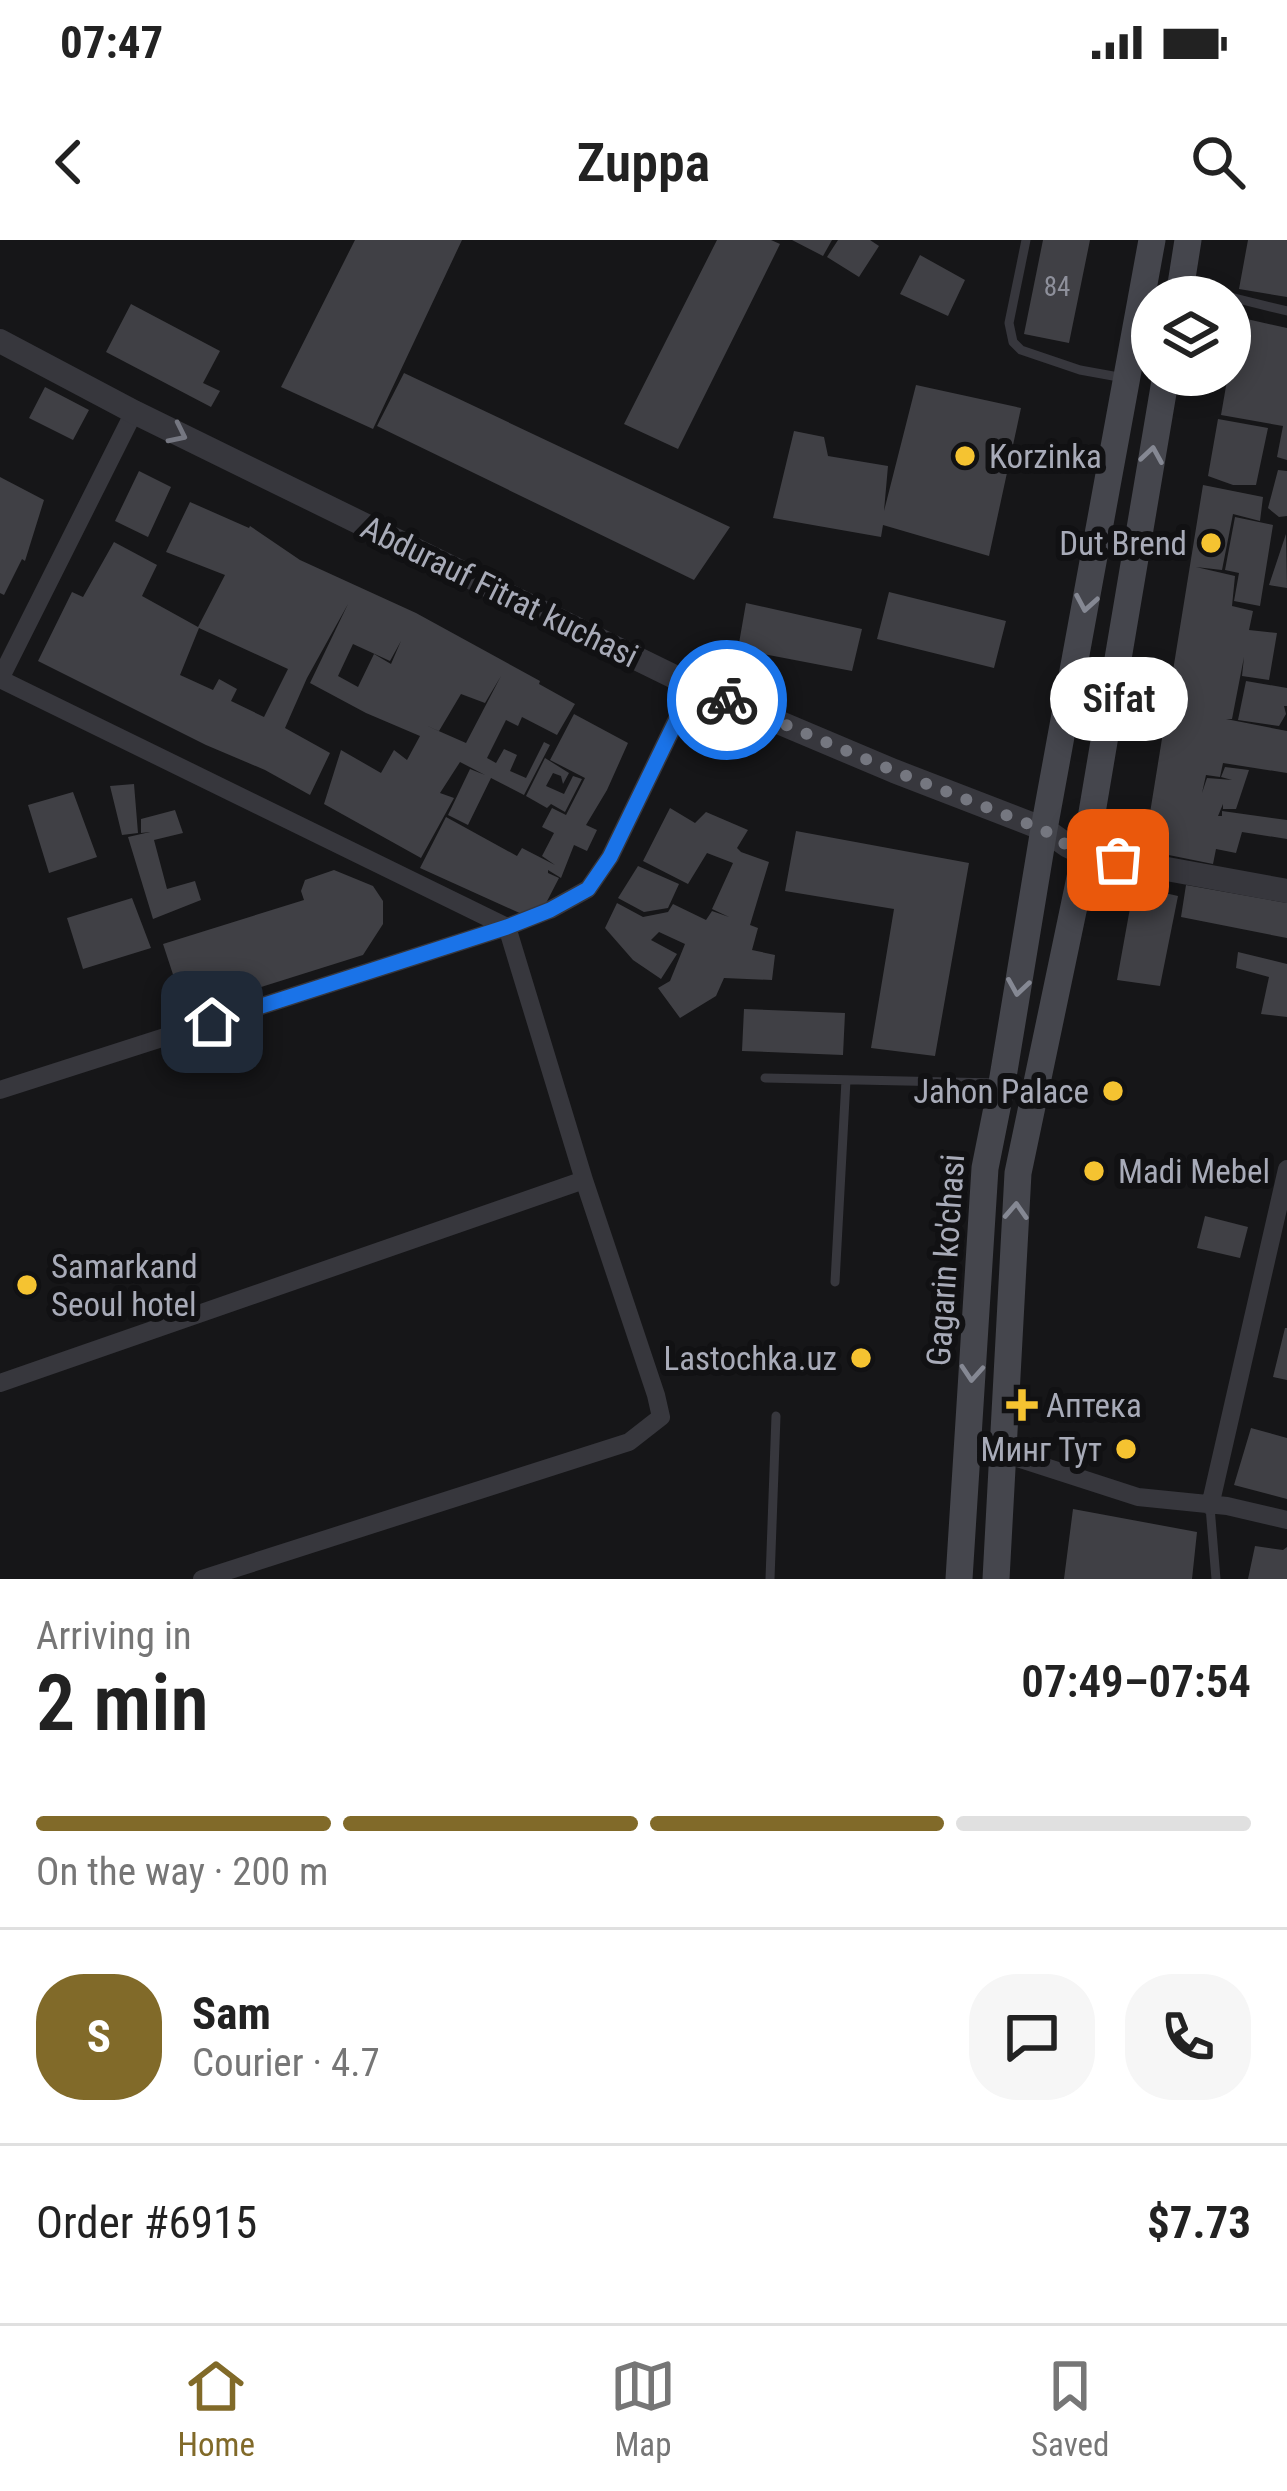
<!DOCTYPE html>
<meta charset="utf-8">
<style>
:root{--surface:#fff;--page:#f6f6f6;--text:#222;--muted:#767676;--line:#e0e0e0;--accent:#816a29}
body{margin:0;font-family:"Roboto Condensed",sans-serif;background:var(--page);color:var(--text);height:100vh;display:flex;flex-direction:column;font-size:45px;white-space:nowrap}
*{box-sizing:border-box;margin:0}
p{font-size:39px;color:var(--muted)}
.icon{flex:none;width:66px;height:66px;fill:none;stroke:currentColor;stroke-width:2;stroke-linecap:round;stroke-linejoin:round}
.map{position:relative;height:1339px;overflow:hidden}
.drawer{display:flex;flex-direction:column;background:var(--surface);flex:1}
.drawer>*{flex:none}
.tools{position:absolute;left:1131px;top:36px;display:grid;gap:24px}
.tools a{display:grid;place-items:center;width:120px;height:120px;border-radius:50%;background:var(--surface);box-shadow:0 6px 18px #0003;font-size:60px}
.pin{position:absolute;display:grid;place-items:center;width:102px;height:102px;color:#fff;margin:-51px;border-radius:24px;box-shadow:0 6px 18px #0006}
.courier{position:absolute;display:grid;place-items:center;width:120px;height:120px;margin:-60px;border:9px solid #1a73e8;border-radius:50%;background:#fff;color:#222;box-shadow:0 3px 15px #0007}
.bubble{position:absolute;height:84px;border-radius:42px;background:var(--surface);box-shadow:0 6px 18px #0003;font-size:39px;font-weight:600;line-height:84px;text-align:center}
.summary em{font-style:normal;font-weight:600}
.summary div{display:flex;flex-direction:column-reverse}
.summary{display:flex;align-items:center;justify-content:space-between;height:204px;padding:0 36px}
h1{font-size:78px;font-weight:600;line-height:90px}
.bar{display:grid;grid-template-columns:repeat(4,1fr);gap:18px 12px;align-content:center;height:144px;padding:0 36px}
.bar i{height:15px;border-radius:9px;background:var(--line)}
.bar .current{background:var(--accent)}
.bar p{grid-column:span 4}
.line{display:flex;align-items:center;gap:30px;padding:0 36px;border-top:3px solid var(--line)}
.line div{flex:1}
.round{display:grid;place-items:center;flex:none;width:126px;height:126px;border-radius:48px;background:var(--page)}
.status{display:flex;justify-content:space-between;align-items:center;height:84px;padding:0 60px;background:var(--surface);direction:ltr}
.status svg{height:33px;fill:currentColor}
header{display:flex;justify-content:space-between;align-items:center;height:156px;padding:0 36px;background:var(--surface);font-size:54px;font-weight:600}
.tabs{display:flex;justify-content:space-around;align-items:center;height:168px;border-top:3px solid var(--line);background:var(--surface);font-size:33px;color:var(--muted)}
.tabs a{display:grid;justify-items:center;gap:6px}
.tabs .current{color:var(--accent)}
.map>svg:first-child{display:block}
.building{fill:#404045;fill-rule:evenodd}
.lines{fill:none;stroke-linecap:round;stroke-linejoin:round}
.service{stroke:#37373d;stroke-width:9}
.minor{stroke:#37373d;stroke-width:18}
.tertiary{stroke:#37373d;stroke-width:24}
.secondary{stroke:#45464d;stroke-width:27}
.oneway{stroke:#757781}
.oneway2{stroke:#858893}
.done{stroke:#757780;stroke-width:12;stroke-dasharray:0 21.6}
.route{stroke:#1a73e8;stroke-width:15}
.poi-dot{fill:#f5c331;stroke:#111113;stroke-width:4.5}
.labels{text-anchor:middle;stroke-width:12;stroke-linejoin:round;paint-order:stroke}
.number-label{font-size:27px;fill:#8e909b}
.poi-label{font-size:33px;fill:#a8abb8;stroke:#111113;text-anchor:start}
.street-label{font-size:33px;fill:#a8abb8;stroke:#111113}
</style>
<div class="status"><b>07:47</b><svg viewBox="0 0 49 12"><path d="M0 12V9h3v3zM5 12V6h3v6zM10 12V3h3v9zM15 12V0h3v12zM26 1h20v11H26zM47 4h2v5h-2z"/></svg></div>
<header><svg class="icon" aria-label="back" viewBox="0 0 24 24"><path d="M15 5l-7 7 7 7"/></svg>Zuppa<svg class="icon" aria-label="search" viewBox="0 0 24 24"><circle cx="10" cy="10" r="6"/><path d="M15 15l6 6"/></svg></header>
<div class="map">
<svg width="1287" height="1339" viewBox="0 0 1287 1339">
<rect width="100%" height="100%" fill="#161618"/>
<path class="building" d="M355 0H462L373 189 281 147Z
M717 0H771L780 4 678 209 624 184Z
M792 0H832L823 16Z
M838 0H870L879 6 859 37 827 17Z
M1043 0H1090L1069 103 1024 94Z
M1248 0H1287V57L1239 49Z
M920 15 965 40 948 76 900 54Z
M131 64 220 111 203 143 220 151 211 167 106 112Z
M1238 77 1287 88V220L1277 217 1283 186 1221 175Z
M404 133 730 287 694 340 377 186Z
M916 145 1021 168 989 316 883 285 881 297 773 278 794 191 824 197 828 216 888 226 884 271Z
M45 147 89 170 73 200 29 178Z
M1218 179 1268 188 1256 245H1233L1208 236Z
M1278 230 1287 231V276L1279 277 1268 268Z
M139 231 171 247 148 297 115 281Z
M0 237 44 260 25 321 22 319 4 355 0 353Z
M1203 245 1263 257 1260 281 1233 274 1222 330 1196 327 1235 336 1232 366 1253 371 1249 390 1277 393 1269 440 1242 436 1244 417 1232 479H1226L1287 491V533L1223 523 1220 537 1206 535 1202 553 1207 538 1220 539 1218 545 1220 539 1232 540 1221 537 1225 527 1249 530 1236 569H1223V564L1218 576H1222V571L1287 580V599L1242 592 1236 613 1216 609 1213 624 1144 610Z
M190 262 249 288 250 286 300 320 416 373 540 441 539 444 575 464 557 495 522 477 518 486 506 480 487 518 496 523 504 509 517 515 510 531 526 538 544 502 550 505 524 555 491 538 468 585 448 575 470 529 485 535 460 522 440 553 454 558 421 618 324 564 341 510 381 533 394 510 407 520 420 496 366 473 310 443 348 364 307 438 285 488 330 513 310 555 265 530 206 505 38 421 72 352 83 357 114 302 157 325 142 356 198 387 225 335 166 312ZM199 388 288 429 264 477 231 461 237 449 219 439 213 450 180 435ZM401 401 391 424 374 414 358 447 338 436 353 404 390 421ZM501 436 466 503 425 485 439 491 461 454 485 463Z
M1235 277 1273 285 1260 366 1234 361 1239 333 1225 330Z
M1286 294 1287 348 1269 345Z
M889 352 1006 381 994 428 877 399Z
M746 363 862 389 852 431 738 409Z
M1246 441 1287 448V466H1284L1286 474 1279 486 1238 480Z
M574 474 628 503 607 550 586 585 597 590 587 611 574 605 561 638 548 630V633L559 638 543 669 524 675 420 628 446 577 517 616 522 608 555 625 542 616 554 593 542 587 552 568 566 575 585 538 550 520Z
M545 518 569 533 563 544 561 536 553 533 546 546 564 554 573 536 582 539 565 572 551 564 547 568 526 556Z
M134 544 138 593 122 595 110 546Z
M73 552 97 617 49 633 28 565Z
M670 568 695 583 706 572 748 590 737 608 741 612 769 622 750 685 758 688 752 710 775 715 772 740 724 738 716 756 680 778 658 748 670 741 685 704 659 692 651 700 677 714 661 739 633 720 605 688 617 663 643 677 668 672 673 664 706 680 712 671 729 677 712 669 733 623 707 613 688 644 643 621Z
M175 570 183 593 154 600 167 649 195 641 201 660 153 679 128 597 150 592 141 593V579Z
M796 591 969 623 935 816 871 808 894 669 785 651Z
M638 626 679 644 668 668 644 672 618 658Z
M334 630 373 646 383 661V684L363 715 185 771 163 704 304 660 301 651 305 640Z
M1186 645 1287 663V698L1181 677Z
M1134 646 1178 656 1160 746 1117 740Z
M132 658 151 708 83 729 67 678Z
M1238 712 1287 724V777L1261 774 1269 737 1236 728Z
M744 769 845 773 843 815 742 811Z
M1205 976 1248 987 1240 1018 1197 1008Z
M1285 1088H1287V1140L1273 1137Z
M1251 1188 1287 1198V1259L1234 1245Z
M1073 1269 1197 1292 1192 1339H1064Z
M1255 1306 1283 1310 1287 1307V1339H1248Z"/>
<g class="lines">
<path class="service" d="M1026 0 1009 83 1013 102 1021 110 1080 130 1124 138
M1186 46 1287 71
M765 838 997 843
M835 1042 846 840
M1210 1267 1216 1339
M770 1339 776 1176"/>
<path class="minor" d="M134 172 0 439 507 687
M0 850 507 687 550 670 588 649 610 617 693 446
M0 1143 584 940
M1002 1213 1138 1257 1227 1266 1287 1280
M1210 1266 1287 929
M202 1339 629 1202 661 1177 656 1155 584 940 507 687"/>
<path class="tertiary" d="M0 101 134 172 693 446 894 531 1044 589 1068 606 1085 614 1287 651"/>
<path class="secondary" d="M1179 57 1188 0
M959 1339 985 928 1002 843 1044 589 1152 0
M996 1339 1018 933 1085 614 1166 135"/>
</g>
<defs><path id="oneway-chevron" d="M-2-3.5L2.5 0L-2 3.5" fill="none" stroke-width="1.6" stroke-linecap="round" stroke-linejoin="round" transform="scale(3)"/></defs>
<use class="oneway" href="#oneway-chevron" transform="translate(178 194) rotate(26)"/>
<g class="oneway2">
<use href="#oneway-chevron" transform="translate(1152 215) rotate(-81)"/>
<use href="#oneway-chevron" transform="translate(1086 363) rotate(100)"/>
<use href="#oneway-chevron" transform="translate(1018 747) rotate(99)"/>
<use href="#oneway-chevron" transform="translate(1016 971) rotate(-87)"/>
<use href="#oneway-chevron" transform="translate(972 1133) rotate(94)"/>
</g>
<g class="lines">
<path class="done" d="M727 460 894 531 1044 590 1068 606 1085 614 1118 620"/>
<path class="route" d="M212 782 507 687 550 670 588 649 610 617 693 446 727 460"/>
</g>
<g class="poi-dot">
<circle cx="965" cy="216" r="12"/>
<circle cx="1211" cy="303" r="12"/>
<circle cx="1113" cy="851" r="12"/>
<circle cx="1094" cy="931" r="12"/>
<circle cx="27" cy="1045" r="12"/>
<circle cx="861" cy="1118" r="12"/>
<path d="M1016 1147h12v12h12v12h-12v12h-12v-12h-12v-12h12z"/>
<circle cx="1126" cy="1209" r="12"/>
</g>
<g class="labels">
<g class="number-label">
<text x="1057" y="56">84</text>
</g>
<g class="poi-label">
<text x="989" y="228">Korzinka</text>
<text x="1187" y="315" text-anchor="end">Dut Brend</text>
<text x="1089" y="863" text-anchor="end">Jahon Palace</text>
<text x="1118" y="943">Madi Mebel</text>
<text x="51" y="1038">Samarkand<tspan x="51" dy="38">Seoul hotel</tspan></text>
<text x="837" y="1130" text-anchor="end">Lastochka.uz</text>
<text x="1046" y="1177">Аптека</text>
<text x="1102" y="1221" text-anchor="end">Минг Тут</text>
</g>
<g class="street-label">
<text transform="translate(500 351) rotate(26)" y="12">Abdurauf Fitrat kuchasi</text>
<text transform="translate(945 1020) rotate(-86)" y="12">Gagarin ko'chasi</text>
</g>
</g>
</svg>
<div class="tools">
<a><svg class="icon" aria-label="layers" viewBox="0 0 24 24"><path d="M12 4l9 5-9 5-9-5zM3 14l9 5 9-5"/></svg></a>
</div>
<div class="pin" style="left:1118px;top:620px;background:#ea580c"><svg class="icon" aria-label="bag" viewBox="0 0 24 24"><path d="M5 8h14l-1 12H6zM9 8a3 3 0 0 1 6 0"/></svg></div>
<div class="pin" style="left:212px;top:782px;background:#1f2937"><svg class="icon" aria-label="home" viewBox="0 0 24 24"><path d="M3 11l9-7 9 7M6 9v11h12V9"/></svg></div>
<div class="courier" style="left:727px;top:460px"><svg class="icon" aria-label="bike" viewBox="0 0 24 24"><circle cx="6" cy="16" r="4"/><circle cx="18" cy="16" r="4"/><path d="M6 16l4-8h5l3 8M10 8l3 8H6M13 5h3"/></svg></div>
<div class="bubble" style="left:1050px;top:417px;width:138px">Sifat</div>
</div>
<section class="drawer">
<div class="summary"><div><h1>2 min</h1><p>Arriving in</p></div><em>07:49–07:54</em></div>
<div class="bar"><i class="current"></i><i class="current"></i><i class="current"></i><i></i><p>On the way · 200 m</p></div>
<div class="line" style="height:216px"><b class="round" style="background:var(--accent);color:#fff">S</b><div><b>Sam</b><p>Courier · 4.7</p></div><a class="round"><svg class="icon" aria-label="chat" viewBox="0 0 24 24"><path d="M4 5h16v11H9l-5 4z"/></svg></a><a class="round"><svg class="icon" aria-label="phone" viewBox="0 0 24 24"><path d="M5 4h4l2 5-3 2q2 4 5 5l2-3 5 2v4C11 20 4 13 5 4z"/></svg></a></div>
<div class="line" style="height:156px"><div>Order #6915</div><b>$7.73</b></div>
</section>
<nav class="tabs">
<a class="current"><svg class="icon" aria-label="home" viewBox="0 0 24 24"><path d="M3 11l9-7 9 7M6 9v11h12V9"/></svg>Home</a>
<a><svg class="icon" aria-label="map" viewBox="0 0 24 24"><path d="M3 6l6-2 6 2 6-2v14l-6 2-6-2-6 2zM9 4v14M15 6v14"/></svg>Map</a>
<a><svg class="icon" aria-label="saved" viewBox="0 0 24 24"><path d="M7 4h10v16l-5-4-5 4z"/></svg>Saved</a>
</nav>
